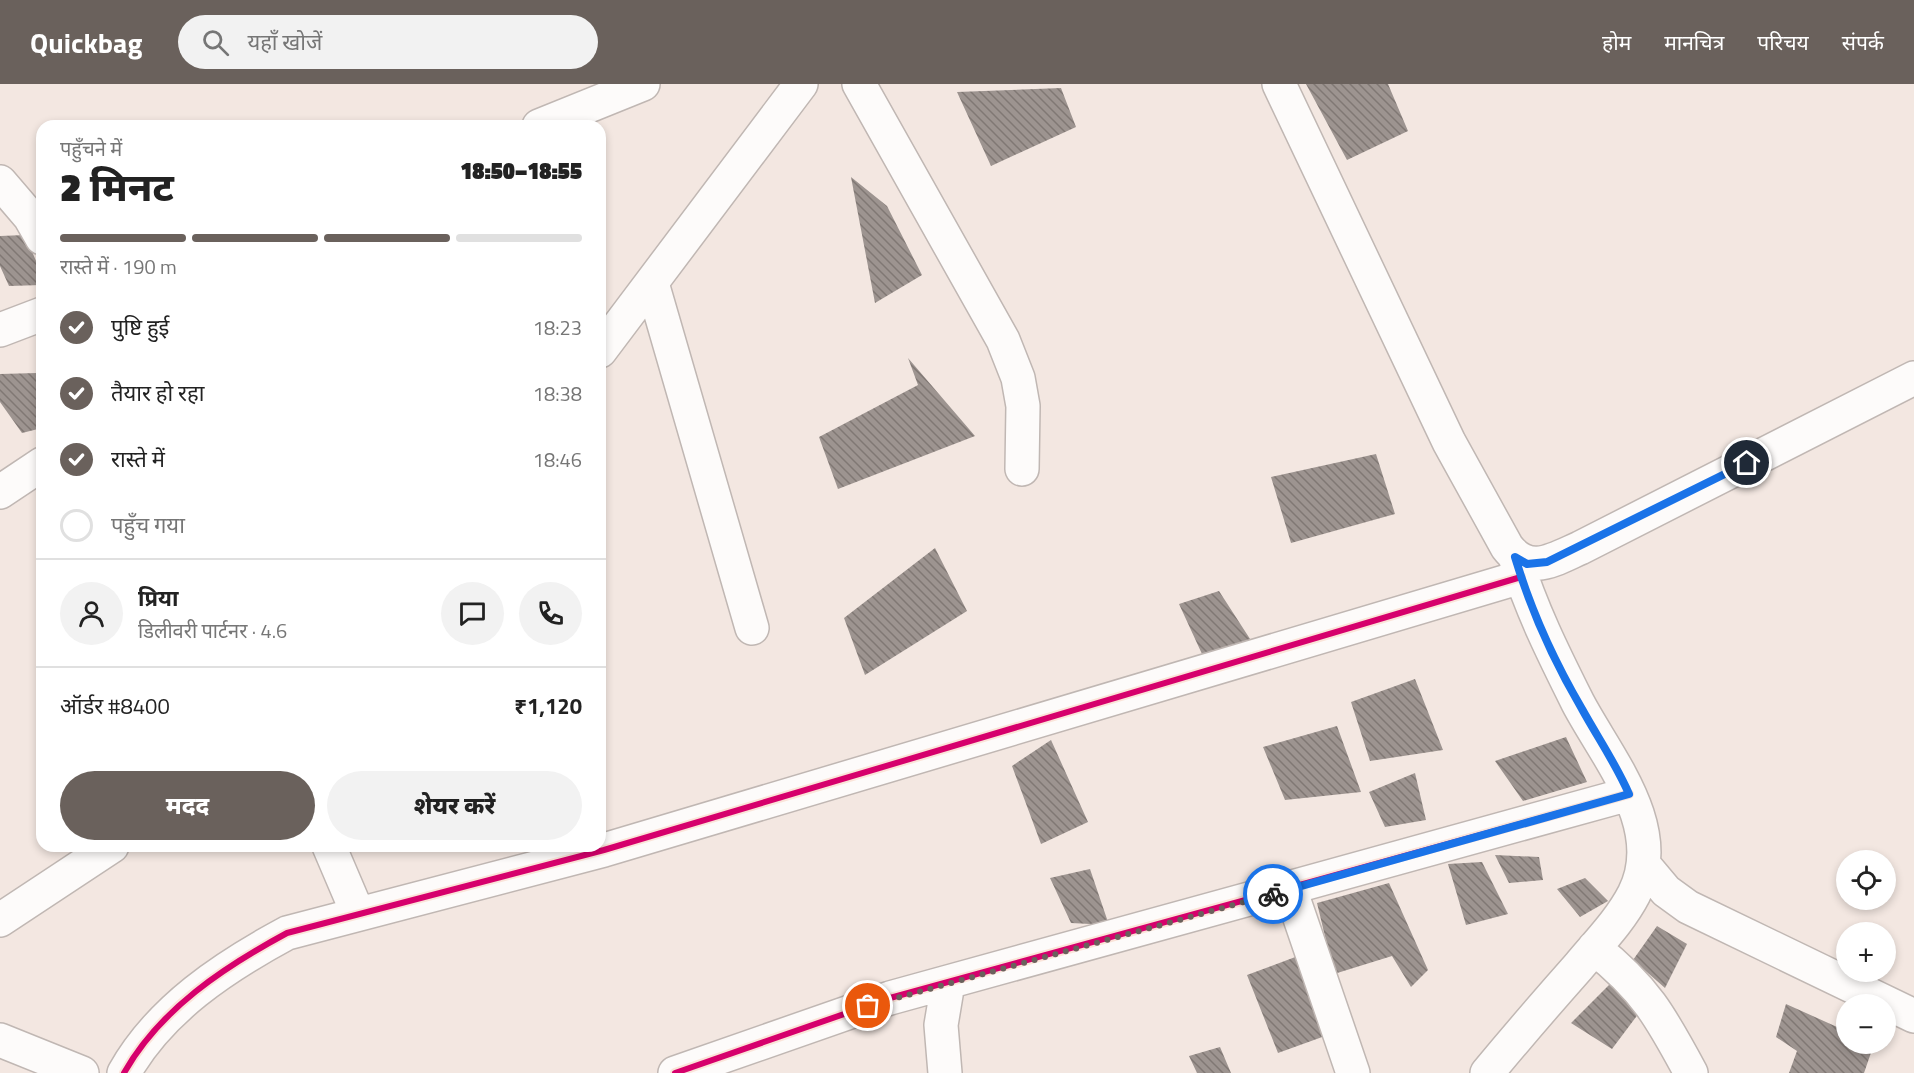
<!DOCTYPE html>
<html lang="hi">
<meta charset="utf-8">
<style>
:root{--surface:#fff;--page:#f2f2f2;--text:#222;--muted:#767676;--line:#e0e0e0;--accent:#6a615c}
body{margin:0;font-family:"Titillium Web","Noto Sans Devanagari",sans-serif;background:var(--page);color:var(--text);height:100vh;display:flex;flex-direction:column;font-size:22px;white-space:nowrap}
*{box-sizing:border-box;margin:0}
p{font-size:20px;color:var(--muted)}
.icon{flex:none;width:33px;height:33px;fill:none;stroke:currentColor;stroke-width:2;stroke-linecap:round;stroke-linejoin:round}
.map{position:relative;flex:1;overflow:hidden}
.panel{position:absolute;left:36px;top:36px;width:570px;height:732px;display:flex;flex-direction:column;background:var(--surface);border-radius:18px;box-shadow:0 3px 9px #0003}
.panel>*{flex:none}
.buttons{position:absolute;left:1836px;top:766px;display:grid;gap:12px}
.buttons a{display:grid;place-items:center;width:60px;height:60px;border-radius:50%;background:var(--surface);box-shadow:0 3px 9px #0003;font-size:30px}
.pin{position:absolute;display:grid;place-items:center;width:51px;height:51px;color:#fff;margin:-26px;border:3px solid #fff;border-radius:50%;box-shadow:0 2px 6px #0007}
.courier{position:absolute;display:grid;place-items:center;width:60px;height:60px;margin:-30px;border:4px solid #1a73e8;border-radius:50%;background:#fff;color:#222;box-shadow:0 2px 8px #0007}
.summary em{font-style:normal;font-weight:800}
.summary div{display:flex;flex-direction:column-reverse}
.summary{display:flex;align-items:center;justify-content:space-between;height:102px;padding:0 24px}
h1{font-size:39px;font-weight:800;line-height:45px}
.bar{display:grid;grid-template-columns:repeat(4,1fr);gap:9px 6px;align-content:center;height:72px;padding:0 24px}
.bar i{height:8px;border-radius:4px;background:var(--line)}
.bar .selected{background:var(--accent)}
.bar p{grid-column:span 4}
.line{display:flex;align-items:center;gap:15px;padding:0 24px;border-top:2px solid var(--line)}
.line div{flex:1}
.round{display:grid;place-items:center;flex:none;width:63px;height:63px;border-radius:32px;background:var(--page)}
ol{padding:0 24px;list-style:none}
li{display:flex;align-items:center;gap:18px;height:66px}
li p{margin-inline-start:auto}
li .icon{padding:6px;border-radius:50%;background:var(--accent);color:#fff;stroke-width:4}
li:last-child{color:var(--muted)}
li i{width:33px;height:33px;border:3px solid var(--line);border-radius:50%}
.button{display:flex;gap:12px;margin-top:auto;padding:12px 24px}
.button a{flex:1;height:69px;border-radius:36px;background:var(--accent);color:#fff;font-size:24px;font-weight:800;line-height:69px;text-align:center}
.button a+a{background:var(--page);color:var(--text)}
header{display:flex;align-items:center;gap:36px;box-sizing:border-box;height:84px;padding:0 30px;background:var(--accent);color:#fff}
header strong{font-size:28px}
nav{display:flex;gap:33px;margin-inline-start:auto;font-size:21px}
.search{width:420px;height:54px;background:var(--page);display:flex;align-items:center;gap:15px;box-sizing:border-box;padding:0 21px;border-radius:33px;color:var(--muted);font-size:22px}
.map>svg:first-child{display:block}
.building{fill:url(#building-back-hatch)}
.lines{fill:none;stroke-linecap:round;stroke-linejoin:round}
.minor-casing{stroke:#c0b7b3;stroke-width:36}
.minor{stroke:#fdfbfa;stroke-width:33}
.cycleway-casing{stroke:#fbe4d9;stroke-width:10}
.cycleway{stroke:#d6006c;stroke-width:6}
.done{stroke:#6a615c;stroke-width:6;stroke-dasharray:0 10.8}
.route{stroke:#1a73e8;stroke-width:8}
</style>
<header>
<strong>Quickbag</strong>
<div class="search"><svg class="icon" aria-label="search" viewBox="0 0 24 24"><circle cx="10" cy="10" r="6"/><path d="M15 15l6 6"/></svg>यहाँ खोजें</div>
<nav><a>होम</a><a>मानचित्र</a><a>परिचय</a><a>संपर्क</a></nav>
</header>
<div class="map">
<svg width="1914" height="989" viewBox="0 0 1914 989">
<defs>
<pattern id="building-back-hatch" width="6" height="6" patternUnits="userSpaceOnUse" patternTransform="scale(1.5)"><rect width="6" height="6" fill="#9d9490"/><path d="M-1 5l2 2M0 0l6 6M5-1l2 2" fill="none" stroke="#807874"/></pattern>
</defs>
<rect width="100%" height="100%" fill="#f3e7e1"/>
<path class="building" d="M1306 0H1388L1408 47 1347 76Z
M1061 4 1076 43 991 82 957 8Z
M851 93 887 122 922 191 875 219Z
M25 151 42 191V201L9 202 0 182V152Z
M908 274 975 352 838 405 819 353 918 301Z
M37 289 42 297V344L22 349 0 318V290Z
M1376 370 1395 430 1291 459 1271 393Z
M935 464 967 527 865 591 844 534Z
M1219 507 1252 558 1202 570 1179 520Z
M1415 595 1443 666 1370 677 1351 618Z
M1337 642 1361 708 1285 716 1263 663Z
M1566 653 1587 698 1523 717 1495 677Z
M1051 656 1088 738 1041 760 1012 682Z
M1415 689 1426 736 1385 743 1369 708Z
M1495 771 1539 773 1543 796 1509 799Z
M1482 778 1508 830 1466 841 1448 780Z
M1090 785 1109 841 1071 839 1050 794Z
M1585 794 1608 817 1580 833 1557 805Z
M1389 799 1428 886 1411 903 1392 872 1334 890 1317 819Z
M1657 842 1687 860 1665 904 1633 876Z
M1298 872 1325 952 1278 969 1247 891Z
M1610 900 1642 925 1612 965 1571 939Z
M1786 920 1846 947V960H1874L1864 989H1789L1797 967 1776 953Z
M1220 963 1231 989H1197L1189 972Z"/>
<g class="lines">
<defs>
<path id="minor" d="M859 0 1003 256 1018 294 1023 322 1022 385
M1279 0 1449 358 1507 463C1529 492 1553 476 1580 464L1914 294
M539 42 643 0
M0 98 30 133 42 154
M652 199 752 544
M0 246 42 230
M600 267 801 0
M0 408 42 380
M329 762 358 830
M1645 782 1666 807 1688 823 1914 932
M1290 805 1353 989
M0 836 112 762
M1594 864C1645 904 1661 933 1691 989
M0 956 82 989
M124 989C160 925 224 883 287 849L604 766 1521 493
M675 989 890 914 1629 710
M945 989 941 941 948 899
M1487 989C1517 953 1548 917 1579 882 1598 859 1620 837 1634 810 1668 744 1607 674 1578 619 1554 571 1531 525 1515 473"/>
</defs>
<use href="#minor" class="minor-casing"/>
<use href="#minor" class="minor"/>
<defs>
<path id="cycleway" d="M124 989C160 925 224 883 287 849L604 766 1521 493
M675 989 890 914 1629 710"/>
</defs>
<use href="#cycleway" class="cycleway-casing"/>
<use href="#cycleway" class="cycleway"/>
</g>
<g class="lines">
<path class="done" d="M868 922 1273 810"/>
<path class="route" d="M1273 810 1629 710C1616 680 1598 654 1582 625 1554 577 1531 527 1515 473L1527 480 1547 478 1747 379"/>
</g>
</svg>
<div class="buttons">
<a><svg class="icon" aria-label="locate" viewBox="0 0 24 24"><circle cx="12" cy="12" r="6"/><path d="M12 2v4M12 18v4M2 12h4M18 12h4"/></svg></a>
<a>+</a>
<a>−</a>
</div>
<div class="pin" style="left:868px;top:922px;background:#ea580c"><svg class="icon" aria-label="bag" viewBox="0 0 24 24"><path d="M5 8h14l-1 12H6zM9 8a3 3 0 0 1 6 0"/></svg></div>
<div class="pin" style="left:1747px;top:379px;background:#1f2937"><svg class="icon" aria-label="home" viewBox="0 0 24 24"><path d="M3 11l9-7 9 7M6 9v11h12V9"/></svg></div>
<div class="courier" style="left:1273px;top:810px"><svg class="icon" aria-label="bike" viewBox="0 0 24 24"><circle cx="6" cy="16" r="4"/><circle cx="18" cy="16" r="4"/><path d="M6 16l4-8h5l3 8M10 8l3 8H6M13 5h3"/></svg></div>
<section class="panel">
<div class="summary"><div><h1>2 मिनट</h1><p>पहुँचने में</p></div><em>18:50–18:55</em></div>
<div class="bar"><i class="selected"></i><i class="selected"></i><i class="selected"></i><i></i><p>रास्ते में · 190 m</p></div>
<ol>
<li><svg class="icon" aria-label="check" viewBox="0 0 24 24"><path d="M5 12l5 5 9-10"/></svg>पुष्टि हुई<p>18:23</p></li>
<li><svg class="icon" aria-label="check" viewBox="0 0 24 24"><path d="M5 12l5 5 9-10"/></svg>तैयार हो रहा<p>18:38</p></li>
<li><svg class="icon" aria-label="check" viewBox="0 0 24 24"><path d="M5 12l5 5 9-10"/></svg>रास्ते में<p>18:46</p></li>
<li><i></i>पहुँच गया</li>
</ol>
<div class="line" style="height:108px"><a class="round"><svg class="icon" aria-label="person" viewBox="0 0 24 24"><circle cx="12" cy="8" r="4"/><path d="M4 21q1-7 8-7t8 7"/></svg></a><div><b>प्रिया</b><p>डिलीवरी पार्टनर · 4.6</p></div><a class="round"><svg class="icon" aria-label="chat" viewBox="0 0 24 24"><path d="M4 5h16v11H9l-5 4z"/></svg></a><a class="round"><svg class="icon" aria-label="phone" viewBox="0 0 24 24"><path d="M5 4h4l2 5-3 2q2 4 5 5l2-3 5 2v4C11 20 4 13 5 4z"/></svg></a></div>
<div class="line" style="height:78px"><div>ऑर्डर #8400</div><b>₹1,120</b></div>
<div class="button"><a>मदद</a><a>शेयर करें</a></div>
</section>
</div>
